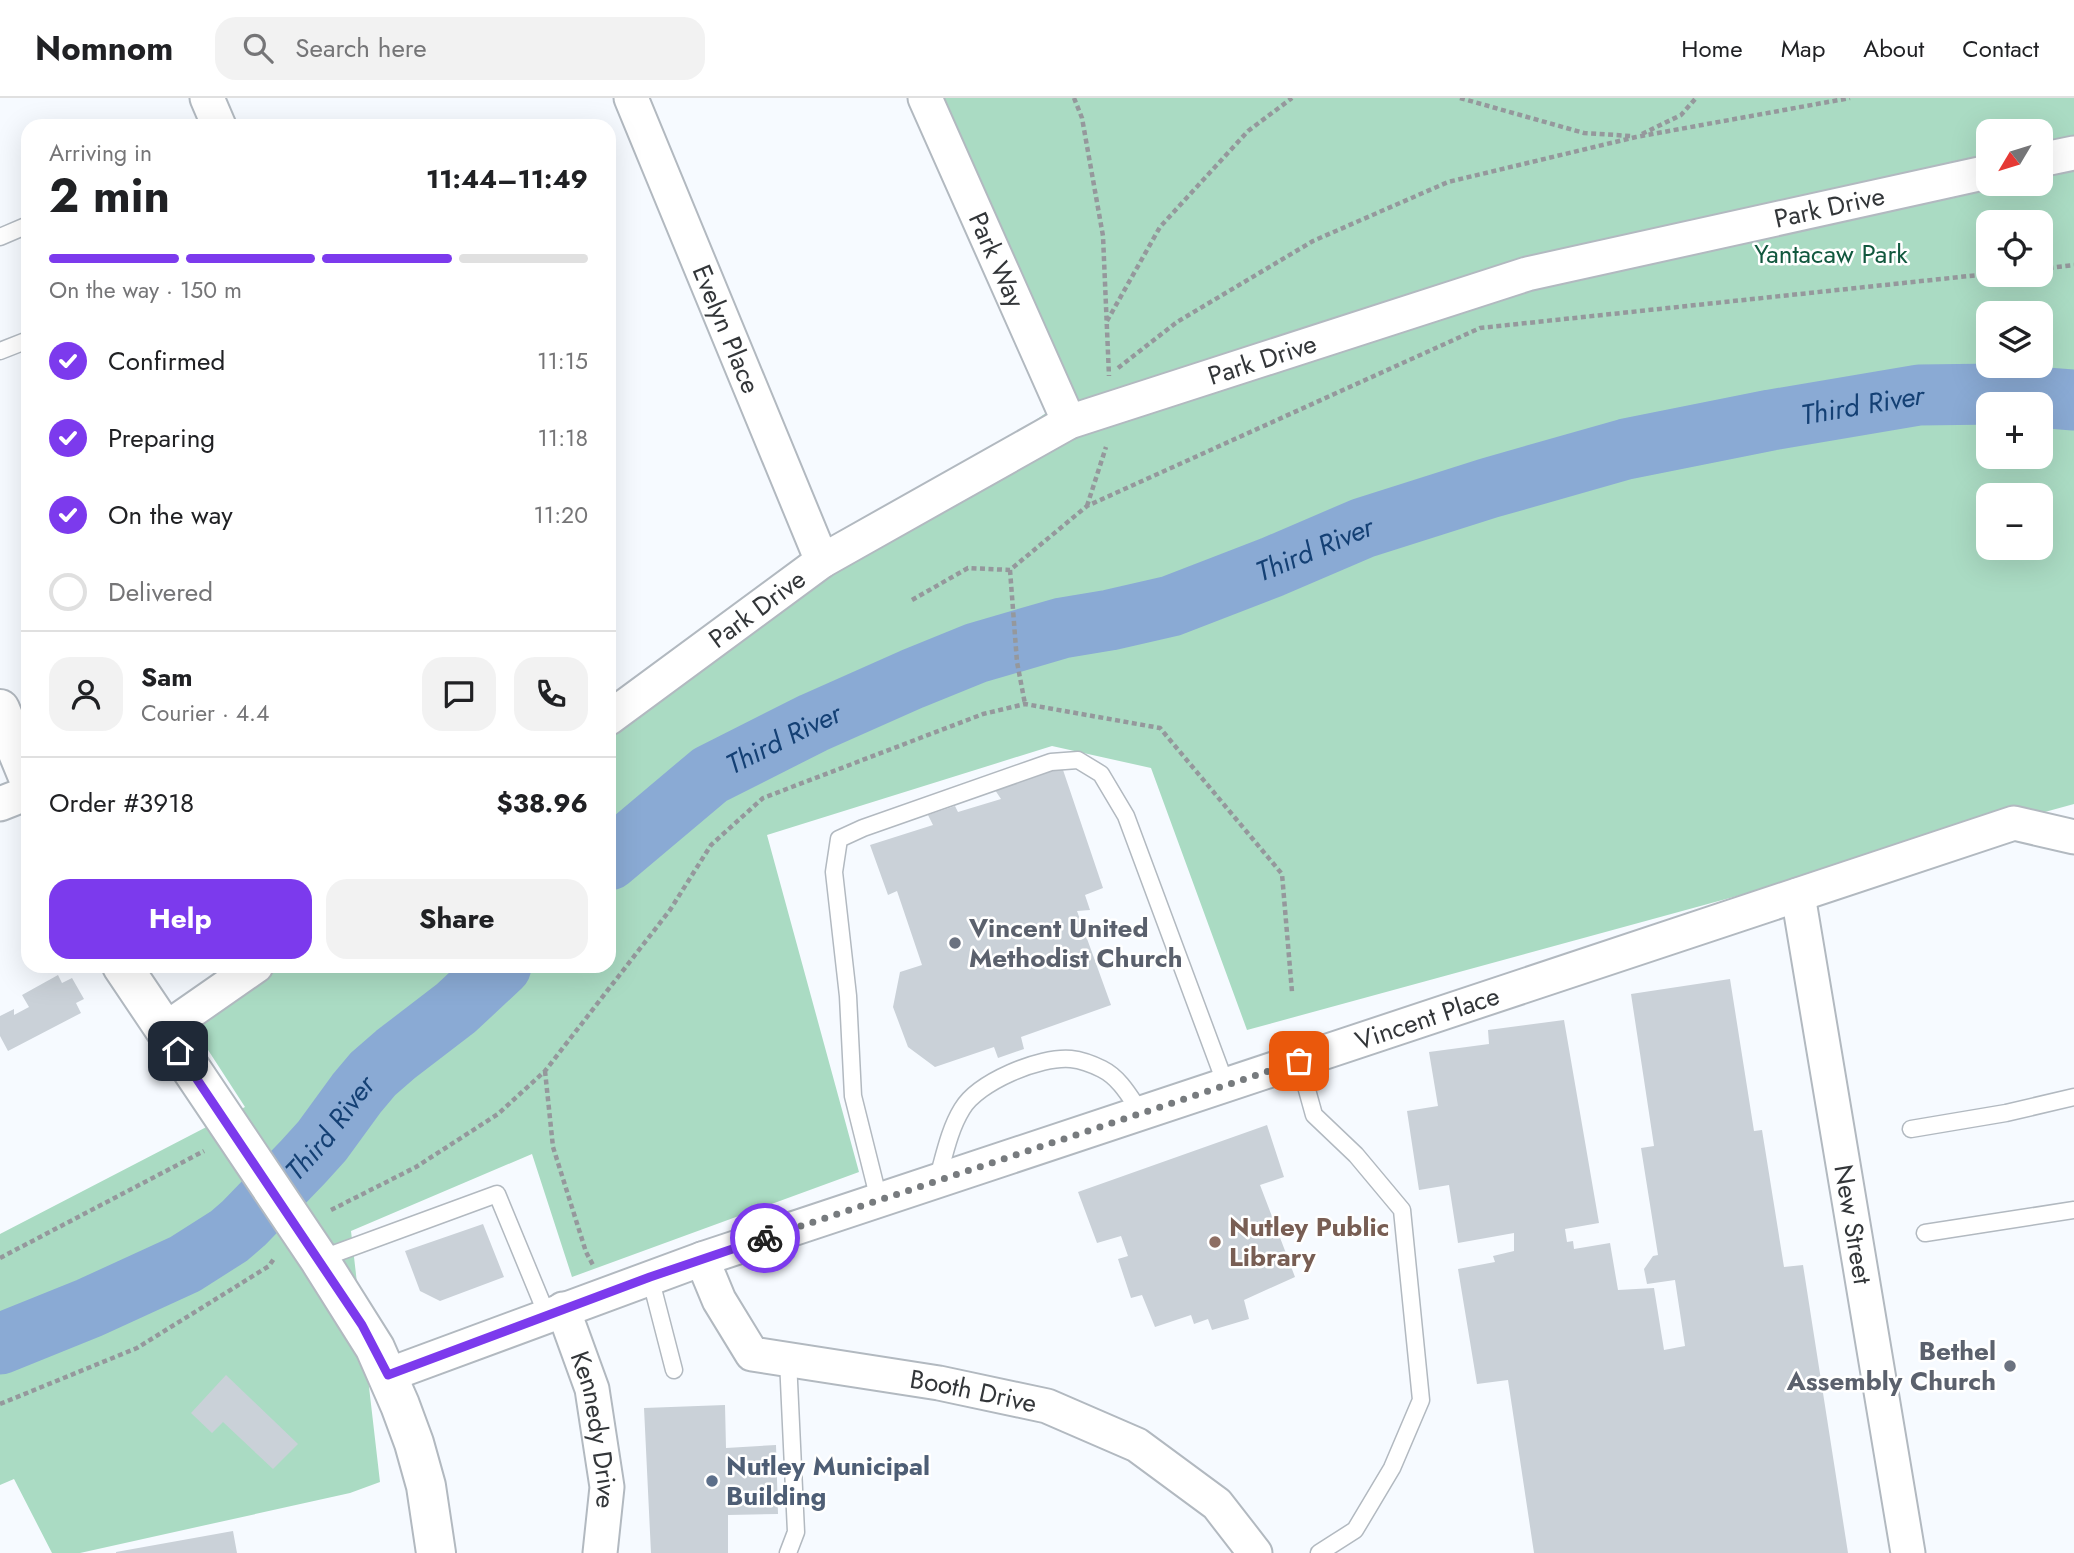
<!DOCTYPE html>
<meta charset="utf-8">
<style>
:root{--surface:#fff;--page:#f2f2f2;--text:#202124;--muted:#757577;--line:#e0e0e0;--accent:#7c3aed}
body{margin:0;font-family:Jost,sans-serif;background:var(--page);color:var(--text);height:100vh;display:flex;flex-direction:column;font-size:26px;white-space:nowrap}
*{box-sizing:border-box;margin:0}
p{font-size:23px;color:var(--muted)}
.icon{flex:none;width:38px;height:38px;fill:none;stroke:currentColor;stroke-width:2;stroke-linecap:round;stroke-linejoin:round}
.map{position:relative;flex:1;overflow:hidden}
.details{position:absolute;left:21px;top:21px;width:595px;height:854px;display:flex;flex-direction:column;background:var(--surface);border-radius:21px;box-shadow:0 7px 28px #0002}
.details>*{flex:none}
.needle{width:46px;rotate:232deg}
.controls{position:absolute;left:1976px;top:21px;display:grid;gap:14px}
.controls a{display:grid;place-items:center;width:77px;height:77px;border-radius:14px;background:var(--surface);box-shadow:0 7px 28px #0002;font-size:35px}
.pin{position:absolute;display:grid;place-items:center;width:60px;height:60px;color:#fff;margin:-30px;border-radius:14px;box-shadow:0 4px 10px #0006}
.courier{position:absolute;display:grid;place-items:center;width:70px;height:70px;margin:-35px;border:5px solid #7c3aed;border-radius:50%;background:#fff;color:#222;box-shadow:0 2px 9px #0007}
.summary em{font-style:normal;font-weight:700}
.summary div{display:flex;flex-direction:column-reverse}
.summary{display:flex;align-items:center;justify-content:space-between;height:119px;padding:0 28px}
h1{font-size:46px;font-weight:700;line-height:52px}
.bar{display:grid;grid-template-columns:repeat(4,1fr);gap:10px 7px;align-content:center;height:84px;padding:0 28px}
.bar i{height:9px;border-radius:5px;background:var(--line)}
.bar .current{background:var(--accent)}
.bar p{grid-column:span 4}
.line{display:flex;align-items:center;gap:18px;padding:0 28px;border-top:2px solid var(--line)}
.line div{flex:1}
.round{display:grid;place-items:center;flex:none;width:74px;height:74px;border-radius:21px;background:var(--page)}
ol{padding:0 28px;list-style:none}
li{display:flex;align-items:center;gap:21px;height:77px}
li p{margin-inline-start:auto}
li .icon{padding:7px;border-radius:50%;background:var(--accent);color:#fff;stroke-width:4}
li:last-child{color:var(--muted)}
li i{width:38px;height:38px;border:4px solid var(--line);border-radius:50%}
.primary-button{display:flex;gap:14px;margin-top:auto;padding:14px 28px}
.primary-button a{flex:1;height:80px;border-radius:21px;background:var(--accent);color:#fff;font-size:28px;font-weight:700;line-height:80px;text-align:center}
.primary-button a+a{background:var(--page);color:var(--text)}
header{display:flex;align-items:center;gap:42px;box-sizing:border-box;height:98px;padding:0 35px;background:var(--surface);border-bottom:2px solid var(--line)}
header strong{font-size:33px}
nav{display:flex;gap:38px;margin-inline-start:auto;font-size:24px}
.search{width:490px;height:63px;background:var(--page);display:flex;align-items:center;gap:18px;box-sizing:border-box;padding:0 24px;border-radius:21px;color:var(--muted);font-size:26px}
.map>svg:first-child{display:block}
.green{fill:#aadbc3;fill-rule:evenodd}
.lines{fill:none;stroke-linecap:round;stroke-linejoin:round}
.river{stroke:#8aaad4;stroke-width:61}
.building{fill:#cad1d8}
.lane-casing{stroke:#b2b9c0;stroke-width:19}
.street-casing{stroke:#b2b9c0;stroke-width:37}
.secondary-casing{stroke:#b2b9c0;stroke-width:42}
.path{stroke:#95989c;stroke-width:4.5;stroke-dasharray:5 3.5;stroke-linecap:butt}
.lane{stroke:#fff;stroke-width:16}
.street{stroke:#fff;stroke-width:33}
.secondary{stroke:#fff;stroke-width:38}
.done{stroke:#777b7e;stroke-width:7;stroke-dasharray:0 12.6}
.route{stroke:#7c3aed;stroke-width:9}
.worship-dot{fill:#6b7280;stroke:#fff;stroke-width:2.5}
.education-dot{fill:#8d6e63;stroke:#fff;stroke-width:2.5}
.service-dot{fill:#5c6f8a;stroke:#fff;stroke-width:2.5}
.labels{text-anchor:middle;stroke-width:5;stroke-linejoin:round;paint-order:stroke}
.street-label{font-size:26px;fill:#333639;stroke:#fff}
.park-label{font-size:26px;fill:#11583e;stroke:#fff}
.worship-label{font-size:26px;font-weight:bold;fill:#5b616d;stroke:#fff;text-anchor:start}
.education-label{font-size:26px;font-weight:bold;fill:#785e54;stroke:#fff;text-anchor:start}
.service-label{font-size:26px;font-weight:bold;fill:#4e5e75;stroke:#fff;text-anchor:start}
.water-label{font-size:28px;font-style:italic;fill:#144074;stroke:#fff}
</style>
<header>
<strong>Nomnom</strong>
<div class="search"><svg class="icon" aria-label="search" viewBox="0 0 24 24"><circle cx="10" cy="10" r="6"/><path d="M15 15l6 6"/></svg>Search here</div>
<nav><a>Home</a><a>Map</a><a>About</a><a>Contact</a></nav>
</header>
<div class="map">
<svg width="2074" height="1455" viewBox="0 0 2074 1455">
<rect width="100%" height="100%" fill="#f6faff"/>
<path class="green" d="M926 0H2074V706L1247 932 1151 670 1052 648 767 737 859 1074 572 1179 532 1056 351 1133 380 1384 350 1395 80 1455H52L14 1381 0 1387V1136L245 1009 186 918 258 868H609V622L1060 305ZM1988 33H2040V86H1988ZM1988 124H2040V177H1988ZM1988 215H2040V268H1988ZM1988 306H2040V359H1988ZM1988 397H2040V450H1988Z"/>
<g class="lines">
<g class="river">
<path id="s1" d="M609 762 710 677 813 625 912 581 976 555 1062 530 1110 522 1171 508 1272 469 1363 430 1489 390 1626 351 1771 322 1919 297 1997 296 2074 302"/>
<path id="s2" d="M0 1246 89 1210 185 1166 229 1138 244 1125 303 1064 322 1043 357 995 373 976 396 956 456 910 501 868"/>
</g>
</g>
<path class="building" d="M1061 666 1103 790 1085 797 1090 812 1077 813 1111 907 1021 939 1024 951 998 960 994 949 935 969 908 949 893 909 900 874 922 867 897 793 888 797 870 747 933 727 928 717 955 708 958 714 1001 701 995 692Z
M58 877 62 885 72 880 84 901 76 905 81 915 8 953 0 938V918L14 911V917L29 909 22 897Z
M1730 881 1754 1033 1762 1032 1784 1169 1803 1167 1848 1455H1534L1508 1282 1477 1286 1458 1171 1495 1164 1493 1158 1514 1153V1135L1458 1145 1449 1087 1419 1092 1407 1013 1438 1008 1429 954 1489 946 1488 932 1564 922 1599 1125 1565 1131 1567 1144 1573 1143 1574 1151 1610 1145 1618 1192 1654 1190 1664 1252 1685 1248 1675 1182 1647 1186 1644 1171 1653 1158 1658 1157 1641 1050 1654 1048 1631 896Z
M1267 1027 1284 1079 1260 1087 1295 1179 1244 1202 1249 1221 1212 1232 1208 1221 1194 1226 1191 1217 1155 1229 1142 1197 1131 1200 1118 1161 1128 1158 1121 1138 1097 1145 1078 1094Z
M483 1126 504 1179 440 1203 420 1193 405 1153Z
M226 1277 298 1346 273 1371 223 1324 212 1335 191 1315Z
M725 1307 726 1350 776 1347 778 1416 728 1417V1455H651L644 1310Z
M233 1433 237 1455H116V1454Z"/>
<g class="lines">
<defs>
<path id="lane" d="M0 139 28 127
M0 253 28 242
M1299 963 1314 1017 1356 1057 1402 1112 1421 1302 1392 1370 1355 1432 1319 1455
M1911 1031 2006 1015 2074 999
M937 1083C944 1059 949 1032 962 1011 978 984 1040 958 1071 961 1080 962 1094 967 1102 971 1120 980 1130 999 1141 1015
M879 1102 853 998 848 898 834 774 839 741 863 730 1051 664 1078 662 1101 676 1126 718 1226 987
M1925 1135 2074 1112
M320 1161 497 1096 547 1217
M650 1179 674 1272
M788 1455 796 1434 788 1262"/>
<g id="street">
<path d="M207 0 219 28"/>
<path id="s3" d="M631 0 822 463"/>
<path id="s4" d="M925 0 1069 324"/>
<path d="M2040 62 2074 55"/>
<path id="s5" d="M609 620 822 463 1069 324 1527 176 1988 74"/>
<path d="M0 706 28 695"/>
<path id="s6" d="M1798 797 1908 1455"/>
<path d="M164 932 256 868"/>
<path id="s7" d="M702 1161 719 1202 752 1256 939 1285 1047 1308 1137 1347 1217 1406 1255 1455"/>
<path id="s8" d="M563 1211 592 1291 607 1389 600 1455"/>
<path id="s9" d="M388 1277 702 1161 2014 725 2074 739"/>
</g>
<path id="secondary" d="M0 611 28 679
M122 868 319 1161 375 1250 400 1307 414 1345 426 1388 436 1455"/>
</defs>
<use href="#lane" class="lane-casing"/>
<use href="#street" class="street-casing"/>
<use href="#secondary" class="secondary-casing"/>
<path class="path" d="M1074 0 1082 20 1103 138 1109 278
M1460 0 1584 35 1631 38
M1642 36 1681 17 1696 0
M2040 171 2074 167
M1107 223 1160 129 1248 33 1292 0
M1118 270 1177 224 1313 143 1448 84 1636 39 1850 0
M1087 408 1106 349
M1010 472 1017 564 1025 606
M912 502 968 470 1010 472 1087 408 1480 230 1988 176
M545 973 553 1049 586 1154 593 1167
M331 1112 416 1069 498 1016 545 973 670 812 711 747 763 700 983 616 1025 606 1160 630 1282 776 1292 894
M0 1160 204 1053
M0 1306 137 1250 269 1168 275 1159"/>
<use href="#lane" class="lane"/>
<use href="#street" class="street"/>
<use href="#secondary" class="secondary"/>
</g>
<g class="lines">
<path class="done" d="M765 1140 1299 963"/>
<path class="route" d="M178 953 362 1227 388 1277 650 1179 765 1140"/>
</g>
<g class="worship-dot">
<circle cx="955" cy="845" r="7"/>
<circle cx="2010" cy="1268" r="7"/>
</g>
<circle class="education-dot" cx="1215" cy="1144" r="7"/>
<circle class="service-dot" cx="712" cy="1383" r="7"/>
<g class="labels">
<g class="street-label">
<text dy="9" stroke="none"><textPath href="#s5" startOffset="1339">Park Drive</textPath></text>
<text dy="9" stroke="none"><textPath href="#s4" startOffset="177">Park Way</textPath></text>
<text dy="9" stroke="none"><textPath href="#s3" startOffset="250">Evelyn Place</textPath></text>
<text dy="9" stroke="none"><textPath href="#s5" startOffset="751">Park Drive</textPath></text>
<text dy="9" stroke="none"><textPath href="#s5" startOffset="184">Park Drive</textPath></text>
<text dy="9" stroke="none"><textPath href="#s9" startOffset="1099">Vincent Place</textPath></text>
<text dy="9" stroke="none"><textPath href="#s6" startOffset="334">New Street</textPath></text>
<text dy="9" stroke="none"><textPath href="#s7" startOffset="332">Booth Drive</textPath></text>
<text dy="9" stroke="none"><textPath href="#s8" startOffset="126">Kennedy Drive</textPath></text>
</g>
<g class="park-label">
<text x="1831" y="165">Yantacaw Park</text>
</g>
<g class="worship-label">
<text x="969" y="839">Vincent United<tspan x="969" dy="30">Methodist Church</tspan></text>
<text x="1996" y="1262" text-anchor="end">Bethel<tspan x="1996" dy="30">Assembly Church</tspan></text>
</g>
<g class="education-label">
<text x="1229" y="1138">Nutley Public<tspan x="1229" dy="30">Library</tspan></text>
</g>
<g class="service-label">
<text x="726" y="1377">Nutley Municipal<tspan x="726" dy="30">Building</tspan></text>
</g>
<g class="water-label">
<text dy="10" stroke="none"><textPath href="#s1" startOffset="1348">Third River</textPath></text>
<text dy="10" stroke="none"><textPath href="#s1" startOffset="780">Third River</textPath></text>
<text dy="10" stroke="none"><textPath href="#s1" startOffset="214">Third River</textPath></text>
<text dy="10" stroke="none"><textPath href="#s2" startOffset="402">Third River</textPath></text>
</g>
</g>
</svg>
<div class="controls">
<a><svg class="needle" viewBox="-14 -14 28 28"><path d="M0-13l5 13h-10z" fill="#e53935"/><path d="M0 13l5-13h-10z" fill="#757577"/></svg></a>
<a><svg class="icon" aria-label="locate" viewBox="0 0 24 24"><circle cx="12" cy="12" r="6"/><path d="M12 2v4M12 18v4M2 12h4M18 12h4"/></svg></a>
<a><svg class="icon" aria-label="layers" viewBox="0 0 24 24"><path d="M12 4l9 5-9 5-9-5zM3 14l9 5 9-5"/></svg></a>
<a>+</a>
<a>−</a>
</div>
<div class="pin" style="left:1299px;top:963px;background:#ea580c"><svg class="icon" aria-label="bag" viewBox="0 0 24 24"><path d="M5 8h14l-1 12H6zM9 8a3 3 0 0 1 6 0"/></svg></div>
<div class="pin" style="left:178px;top:953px;background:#1f2937"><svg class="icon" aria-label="home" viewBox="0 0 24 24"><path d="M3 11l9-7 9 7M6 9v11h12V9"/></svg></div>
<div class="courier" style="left:765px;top:1140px"><svg class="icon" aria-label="bike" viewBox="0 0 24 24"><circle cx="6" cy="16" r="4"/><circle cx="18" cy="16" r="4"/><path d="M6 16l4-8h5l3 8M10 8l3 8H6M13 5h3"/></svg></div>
<section class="details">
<div class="summary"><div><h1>2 min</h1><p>Arriving in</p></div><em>11:44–11:49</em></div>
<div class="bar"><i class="current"></i><i class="current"></i><i class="current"></i><i></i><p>On the way · 150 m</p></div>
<ol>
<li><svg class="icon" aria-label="check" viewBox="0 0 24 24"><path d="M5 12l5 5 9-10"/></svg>Confirmed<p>11:15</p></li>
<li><svg class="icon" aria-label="check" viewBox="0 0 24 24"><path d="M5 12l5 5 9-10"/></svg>Preparing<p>11:18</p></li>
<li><svg class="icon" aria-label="check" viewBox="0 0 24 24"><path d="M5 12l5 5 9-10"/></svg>On the way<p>11:20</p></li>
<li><i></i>Delivered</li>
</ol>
<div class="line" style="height:126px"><a class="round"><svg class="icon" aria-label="person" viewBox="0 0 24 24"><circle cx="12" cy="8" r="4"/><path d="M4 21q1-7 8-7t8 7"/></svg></a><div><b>Sam</b><p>Courier · 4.4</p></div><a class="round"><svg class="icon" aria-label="chat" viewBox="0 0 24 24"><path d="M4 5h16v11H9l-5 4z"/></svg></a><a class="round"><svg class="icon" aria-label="phone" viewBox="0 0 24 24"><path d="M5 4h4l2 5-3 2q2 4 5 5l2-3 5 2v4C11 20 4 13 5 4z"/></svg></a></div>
<div class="line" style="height:91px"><div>Order #3918</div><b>$38.96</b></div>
<div class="primary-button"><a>Help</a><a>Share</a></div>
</section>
</div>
